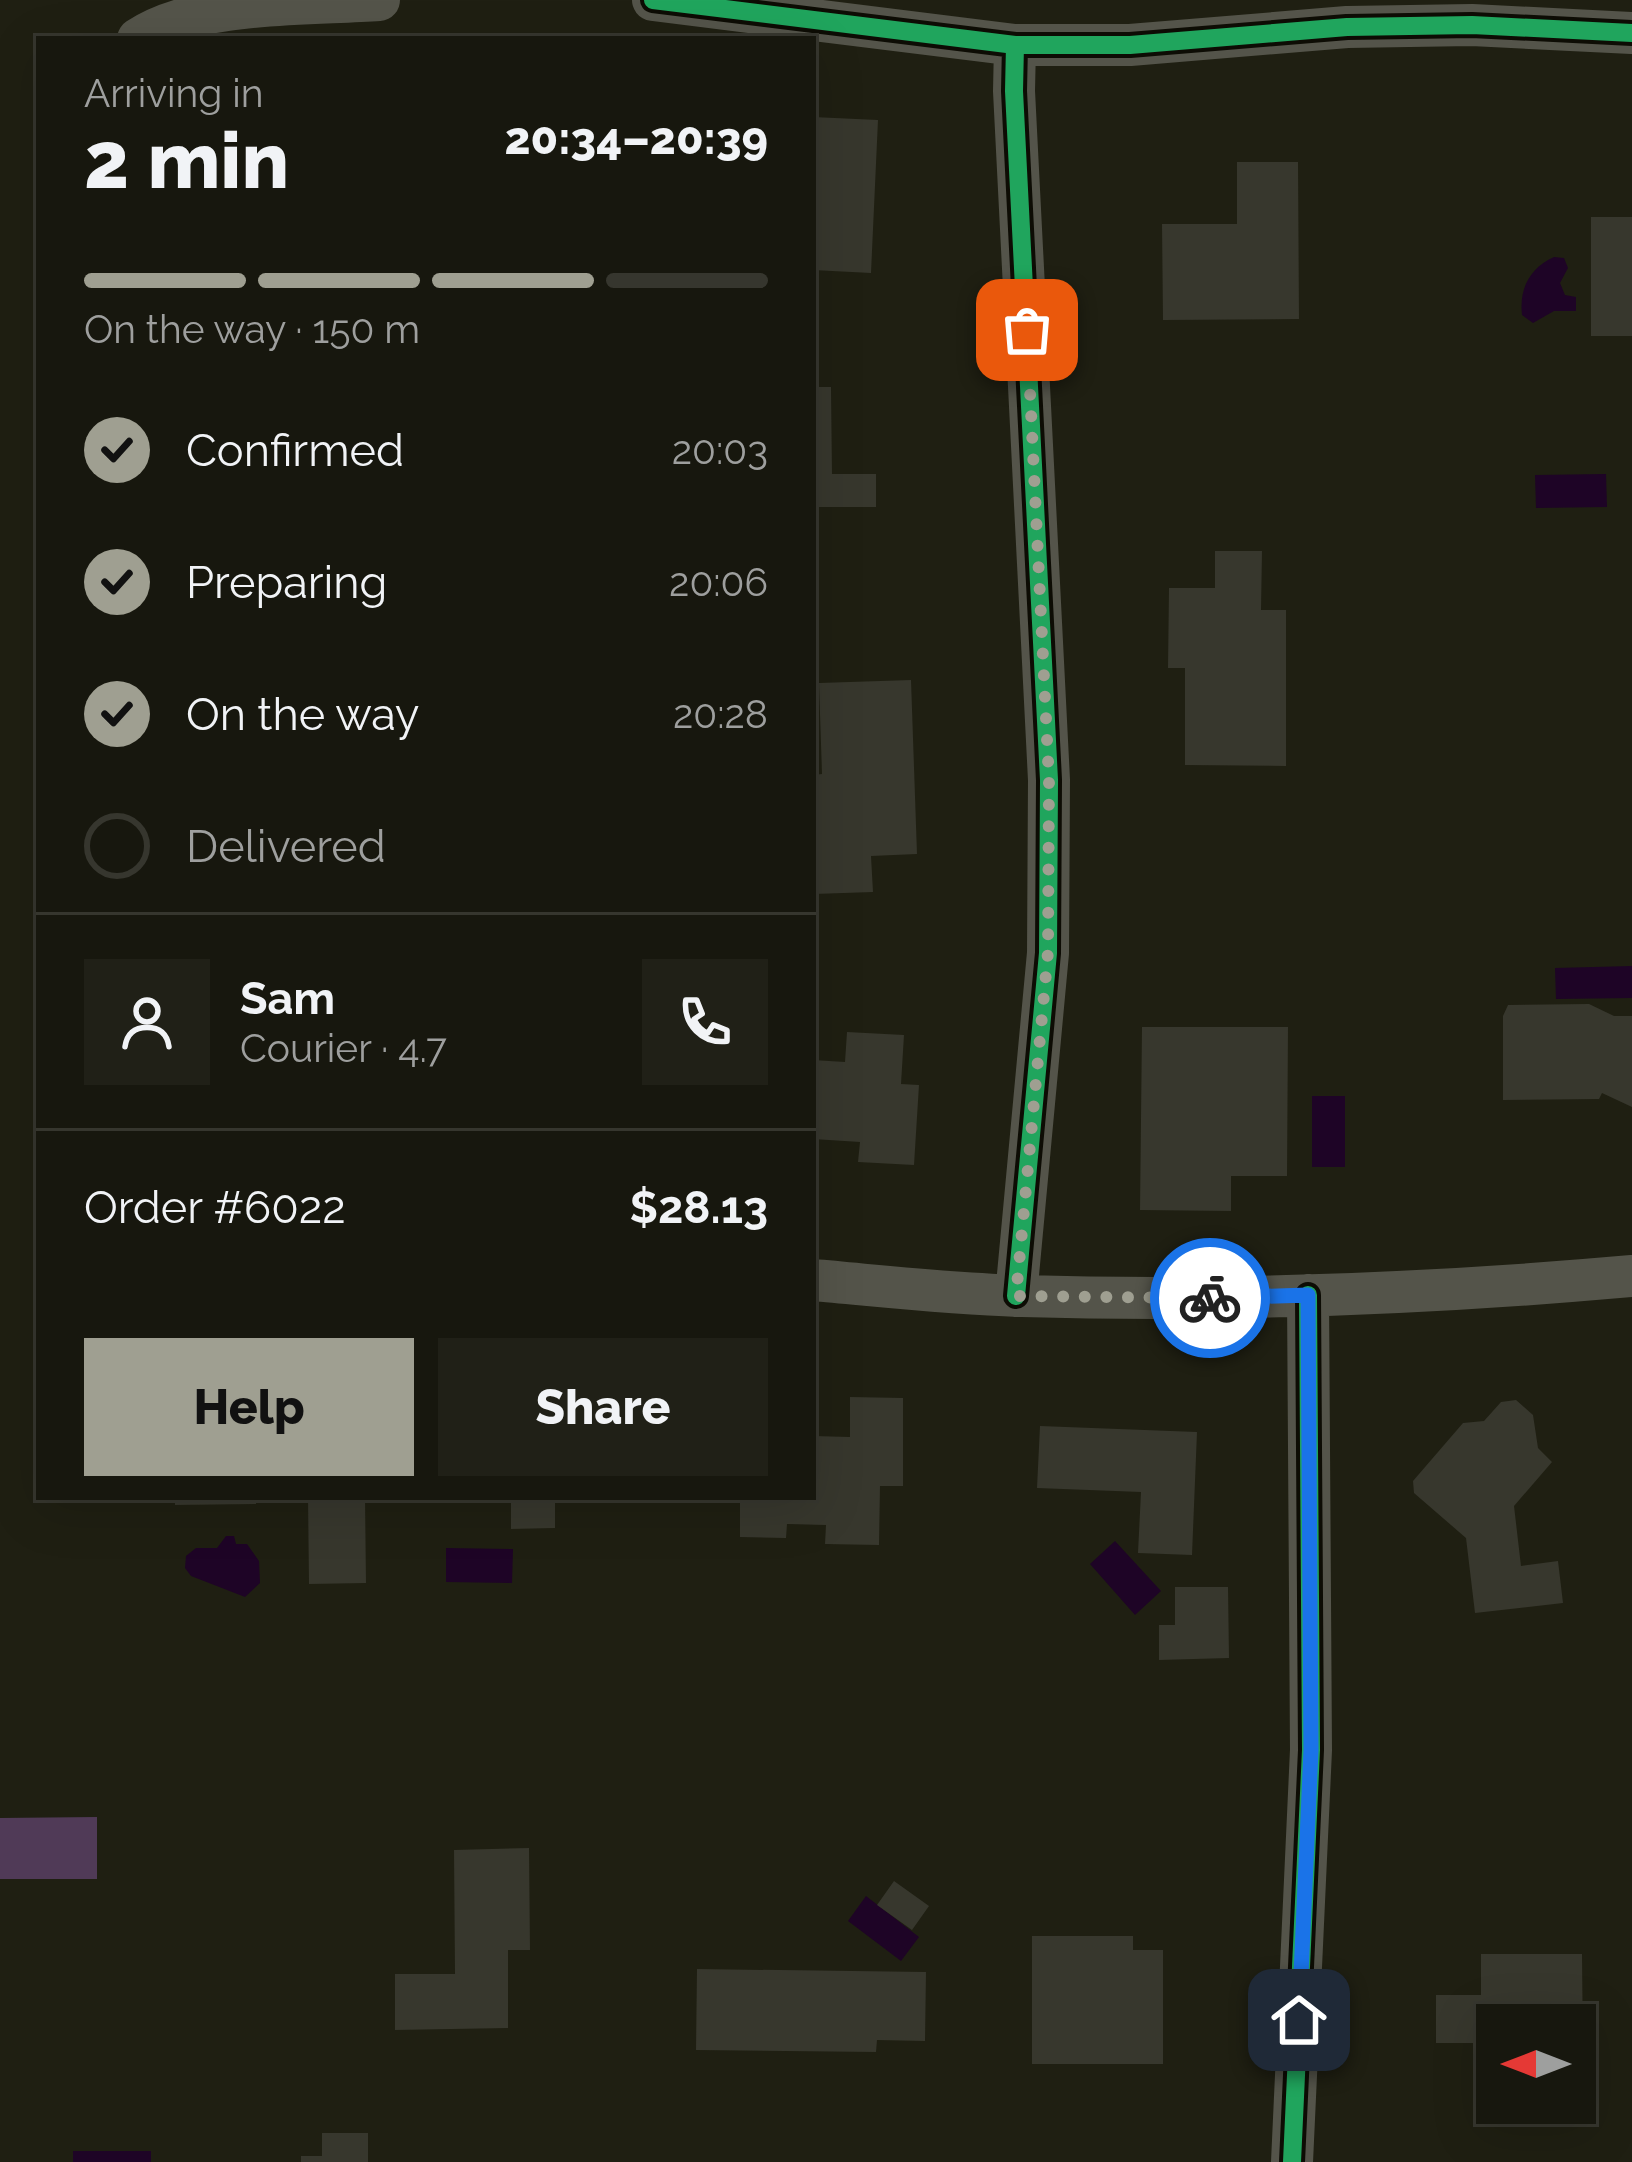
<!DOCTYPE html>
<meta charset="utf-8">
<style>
:root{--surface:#17170e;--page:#202017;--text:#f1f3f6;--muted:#9e9f9e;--line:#36362e;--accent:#9f9f91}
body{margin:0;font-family:Raleway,sans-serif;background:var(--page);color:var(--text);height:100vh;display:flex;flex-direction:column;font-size:45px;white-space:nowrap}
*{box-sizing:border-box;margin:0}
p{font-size:39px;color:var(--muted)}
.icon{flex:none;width:66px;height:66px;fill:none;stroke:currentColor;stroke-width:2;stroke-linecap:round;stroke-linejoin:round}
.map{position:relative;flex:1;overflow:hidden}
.side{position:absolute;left:36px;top:36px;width:780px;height:1464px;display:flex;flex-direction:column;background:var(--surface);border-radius:0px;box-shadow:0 12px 48px #0002,0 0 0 3px var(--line)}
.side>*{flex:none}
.needle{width:78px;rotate:270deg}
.tools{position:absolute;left:1476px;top:2004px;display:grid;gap:24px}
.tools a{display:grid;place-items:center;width:120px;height:120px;border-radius:0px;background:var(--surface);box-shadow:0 12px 48px #0002,0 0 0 3px var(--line);font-size:60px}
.pin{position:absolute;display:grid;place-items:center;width:102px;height:102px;color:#fff;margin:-51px;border-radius:24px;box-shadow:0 6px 18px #0006}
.courier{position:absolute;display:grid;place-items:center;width:120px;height:120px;margin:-60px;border:9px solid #1a73e8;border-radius:50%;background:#fff;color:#222;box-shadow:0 3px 15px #0007}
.headline em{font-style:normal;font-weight:800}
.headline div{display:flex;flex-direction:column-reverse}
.headline{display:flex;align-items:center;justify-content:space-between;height:204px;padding:0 48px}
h1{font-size:78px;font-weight:800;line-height:90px}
.bar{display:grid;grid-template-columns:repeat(4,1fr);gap:18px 12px;align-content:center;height:144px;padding:0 48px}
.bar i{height:15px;border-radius:9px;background:var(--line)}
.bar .current{background:var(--accent)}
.bar p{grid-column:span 4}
.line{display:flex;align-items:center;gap:30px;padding:0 48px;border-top:3px solid var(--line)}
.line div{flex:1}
.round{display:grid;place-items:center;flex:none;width:126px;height:126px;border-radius:0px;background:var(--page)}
ol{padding:0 48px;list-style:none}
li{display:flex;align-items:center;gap:36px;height:132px}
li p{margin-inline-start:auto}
li .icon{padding:12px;border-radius:50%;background:var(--accent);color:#111;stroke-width:4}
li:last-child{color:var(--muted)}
li i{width:66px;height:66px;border:6px solid var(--line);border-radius:50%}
.primary-button{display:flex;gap:24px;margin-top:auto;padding:24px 48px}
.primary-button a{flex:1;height:138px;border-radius:0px;background:var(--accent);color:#111;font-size:48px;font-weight:800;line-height:138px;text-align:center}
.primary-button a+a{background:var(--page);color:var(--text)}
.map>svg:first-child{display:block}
.green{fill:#503a57}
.water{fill:#1e0426}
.building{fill:#37372d}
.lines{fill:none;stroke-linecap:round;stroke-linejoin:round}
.street{stroke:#54544a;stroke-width:42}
.cycleway-casing{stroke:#0d0c04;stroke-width:26}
.cycleway{stroke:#20a55d;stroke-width:18}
.done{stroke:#9f9f91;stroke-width:12;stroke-dasharray:0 21.6}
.route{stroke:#1a73e8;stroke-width:15}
</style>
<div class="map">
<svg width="1632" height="2162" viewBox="0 0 1632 2162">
<rect width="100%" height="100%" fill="#1f1f12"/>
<path class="green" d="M97 1817V1879H0V1818Z"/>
<path class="water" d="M1554 257 1564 258 1568 268 1560 283 1565 295 1576 297V311H1554L1533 323 1522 315C1519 288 1530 268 1554 257Z
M1606 474 1607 507 1536 508 1535 475Z
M1632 966V998L1556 999 1555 968Z
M1312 1096H1345V1167H1312Z
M226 1536H234L236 1544H247L259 1561 260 1583 245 1597 191 1576 185 1568 186 1556 196 1548H217Z
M1115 1541 1161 1591 1135 1615 1090 1564Z
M446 1548 513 1549 512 1583 446 1582Z
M866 1896 919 1937 901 1961 848 1921Z
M73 2151H151V2162H73Z"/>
<path class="building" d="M813 117 878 120 871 273 813 270Z
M1237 162H1298L1299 319 1163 320 1162 224H1237Z
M1591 217H1632V336H1591Z
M813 387H831L832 474H876V507H813Z
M1215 551H1262L1261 610H1286V766L1185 765V668H1168L1169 588H1215Z
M911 680 917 854 871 856 873 892 814 894 813 775 822 774 819 683Z
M1589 1004 1614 1016H1632V1107L1602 1093 1599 1099 1503 1100V1016L1508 1005Z
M1142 1027H1288L1287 1176H1231V1211L1140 1210Z
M847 1032 904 1035 901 1084 919 1085 914 1165 858 1162 860 1142 813 1139V1060L845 1062Z
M850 1397 903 1398V1486H880L879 1545 825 1544 826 1525 787 1524 786 1538 740 1537V1497H813V1436L850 1437Z
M1516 1400 1533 1415 1538 1448 1552 1462 1514 1506 1521 1566 1558 1561 1563 1603 1475 1613 1466 1538 1414 1493 1413 1481 1463 1423 1484 1421 1501 1402Z
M1040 1426 1197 1432 1192 1555 1138 1553 1141 1492 1037 1488Z
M175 1497H256V1504L175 1505Z
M308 1497H365L366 1583 309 1584Z
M511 1497H555V1528L511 1529Z
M1175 1587H1228L1229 1658 1159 1660V1625H1175Z
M529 1848 530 1950H508V2028L395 2030V1974H455L454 1850Z
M894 1881 929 1906 912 1930 877 1905Z
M1032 1936H1133V1950H1163V2064H1032Z
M1481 1954H1582L1583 2051H1575V2025H1497V2082H1474V2043H1436V1995H1481Z
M697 1969 926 1972 925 2041 877 2040 876 2052 696 2050Z
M322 2133H368V2162H301V2156H322Z"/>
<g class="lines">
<path class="street" d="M653 0 1015 45H1130L1347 27 1472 25 1632 33
M138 39C196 0 308 5 379 0
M1015 45 1014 91 1049 780 1048 953 1016 1296
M813 1280C882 1286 952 1294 1022 1296 1226 1302 1429 1294 1632 1276
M1292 2162 1311 1750 1308 1295"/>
<defs>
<path id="cycleway" d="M653 0 1015 45H1130L1347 27 1472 25 1632 33
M1015 45 1014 91 1049 780 1048 953 1016 1296
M1292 2162 1311 1750 1308 1295"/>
</defs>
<use href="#cycleway" class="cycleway-casing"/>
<use href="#cycleway" class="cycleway"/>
</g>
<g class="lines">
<path class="done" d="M1027 330 1049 780 1048 952 1016 1296 1210 1298"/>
<path class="route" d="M1210 1298 1308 1295 1311 1750 1299 2020"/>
</g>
</svg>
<div class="tools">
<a><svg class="needle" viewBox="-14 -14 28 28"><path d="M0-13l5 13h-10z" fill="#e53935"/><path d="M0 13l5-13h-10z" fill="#9e9f9e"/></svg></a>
</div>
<div class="pin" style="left:1027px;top:330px;background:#ea580c"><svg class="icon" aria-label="bag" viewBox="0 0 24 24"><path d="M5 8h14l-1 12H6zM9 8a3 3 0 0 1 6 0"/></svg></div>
<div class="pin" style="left:1299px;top:2020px;background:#1f2937"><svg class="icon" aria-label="home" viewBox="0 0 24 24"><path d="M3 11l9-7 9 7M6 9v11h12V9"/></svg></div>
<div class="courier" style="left:1210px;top:1298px"><svg class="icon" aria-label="bike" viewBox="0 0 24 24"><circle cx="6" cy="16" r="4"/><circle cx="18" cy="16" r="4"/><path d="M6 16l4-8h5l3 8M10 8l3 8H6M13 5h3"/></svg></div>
<section class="side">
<div class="headline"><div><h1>2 min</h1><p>Arriving in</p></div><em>20:34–20:39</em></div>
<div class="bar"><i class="current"></i><i class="current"></i><i class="current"></i><i></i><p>On the way · 150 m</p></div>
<ol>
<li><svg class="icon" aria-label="check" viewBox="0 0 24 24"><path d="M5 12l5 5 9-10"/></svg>Confirmed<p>20:03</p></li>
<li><svg class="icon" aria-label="check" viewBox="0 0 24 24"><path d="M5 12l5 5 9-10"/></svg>Preparing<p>20:06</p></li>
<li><svg class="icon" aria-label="check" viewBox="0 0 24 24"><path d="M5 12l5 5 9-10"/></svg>On the way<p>20:28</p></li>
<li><i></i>Delivered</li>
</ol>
<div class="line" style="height:216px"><a class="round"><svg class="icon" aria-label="person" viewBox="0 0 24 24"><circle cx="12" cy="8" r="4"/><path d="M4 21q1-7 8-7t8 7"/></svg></a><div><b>Sam</b><p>Courier · 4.7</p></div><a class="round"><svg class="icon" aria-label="phone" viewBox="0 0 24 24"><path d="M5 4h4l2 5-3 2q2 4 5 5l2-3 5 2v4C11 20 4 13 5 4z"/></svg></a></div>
<div class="line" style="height:156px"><div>Order #6022</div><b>$28.13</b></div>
<div class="primary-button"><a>Help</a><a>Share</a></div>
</section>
</div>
